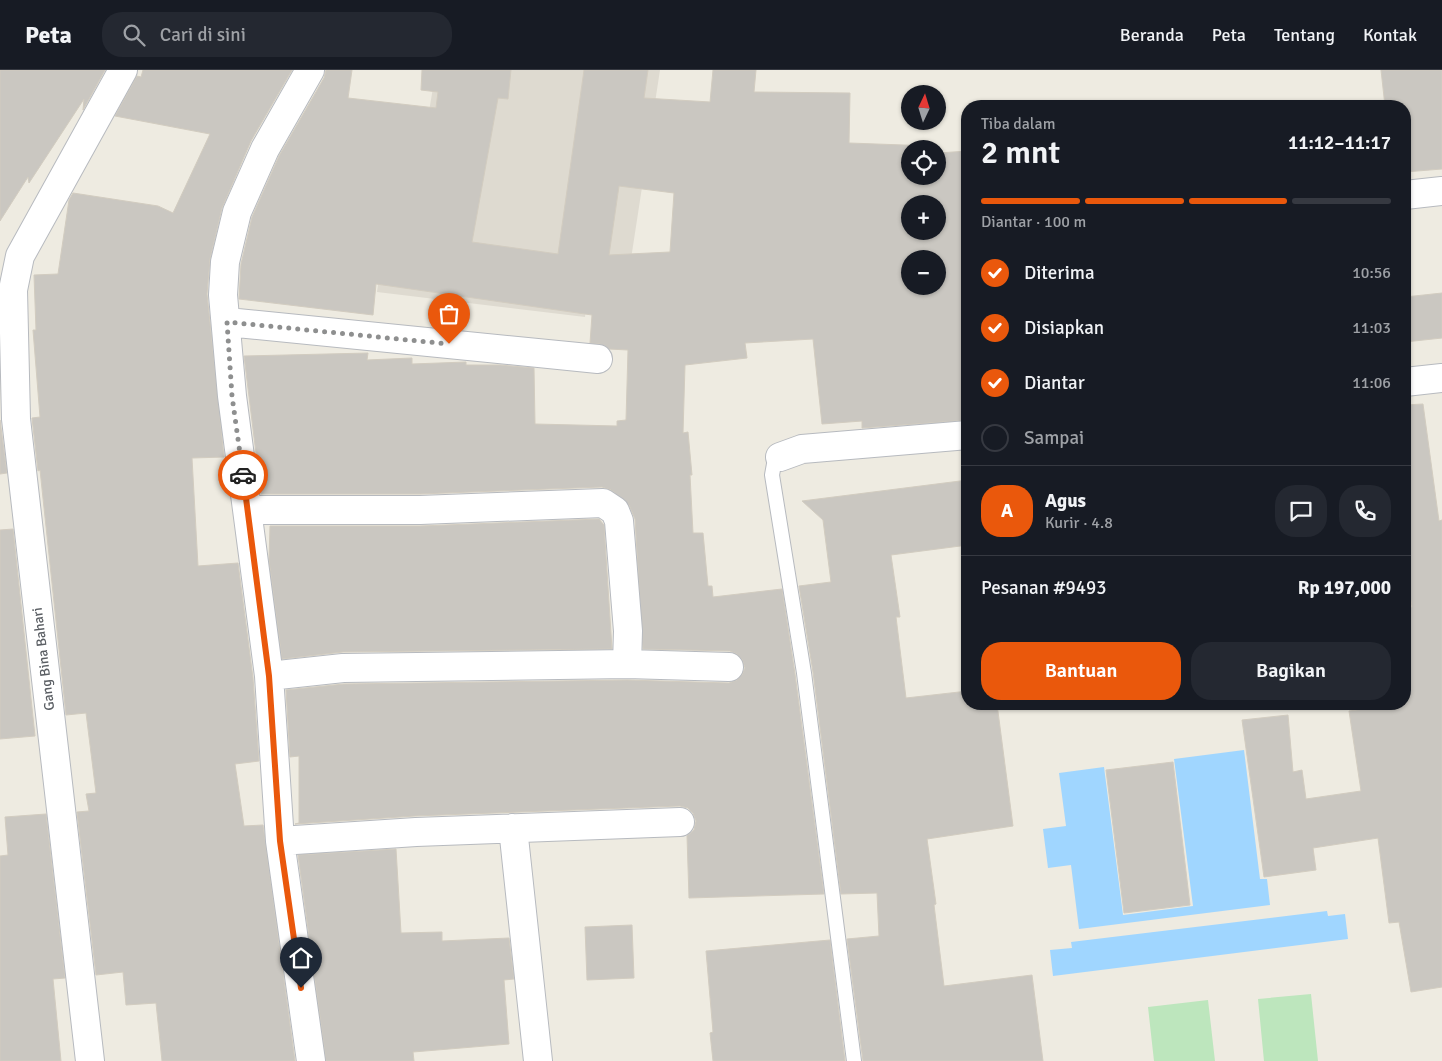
<!DOCTYPE html>
<html lang="id">
<meta charset="utf-8">
<style>
:root{--surface:#171b24;--page:#242831;--text:#f1f3f6;--muted:#9ea1a6;--line:#363941;--accent:#ea580c}
body{margin:0;font-family:Signika,sans-serif;background:var(--page);color:var(--text);height:100vh;display:flex;flex-direction:column;font-size:19px;white-space:nowrap}
*{box-sizing:border-box;margin:0}
p{font-size:16px;color:var(--muted)}
.icon{flex:none;width:28px;height:28px;fill:none;stroke:currentColor;stroke-width:2;stroke-linecap:round;stroke-linejoin:round}
.map{position:relative;flex:1;overflow:hidden}
.details{position:absolute;left:961px;top:30px;width:450px;height:610px;display:flex;flex-direction:column;background:var(--surface);border-radius:20px;box-shadow:0 1px 4px #0004}
.details>*{flex:none}
.needle{width:32px;rotate:4deg}
.tools{position:absolute;left:901px;top:15px;display:grid;gap:10px}
.tools a{display:grid;place-items:center;width:45px;height:45px;border-radius:50%;background:var(--surface);box-shadow:0 1px 4px #0004;font-size:25px}
.pin{position:absolute;display:grid;place-items:center;width:42px;height:42px;color:#fff;margin:-51px -21px;border-radius:50% 50% 50% 0;rotate:-45deg;box-shadow:0 0 5px #0007}
.pin .icon{rotate:45deg}
.courier{position:absolute;display:grid;place-items:center;width:50px;height:50px;margin:-25px;border:4px solid #ea580c;border-radius:50%;background:#fff;color:#222;box-shadow:0 1px 6px #0007}
.headline em{font-style:normal;font-weight:600}
.headline div{display:flex;flex-direction:column-reverse}
.headline{display:flex;align-items:center;justify-content:space-between;height:85px;padding:0 20px}
h1{font-size:32px;font-weight:600;line-height:38px}
.bar{display:grid;grid-template-columns:repeat(4,1fr);gap:8px 5px;align-content:center;height:60px;padding:0 20px}
.bar i{height:6px;border-radius:4px;background:var(--line)}
.bar .current{background:var(--accent)}
.bar p{grid-column:span 4}
.line{display:flex;align-items:center;gap:12px;padding:0 20px;border-top:1px solid var(--line)}
.line div{flex:1}
.round{display:grid;place-items:center;flex:none;width:52px;height:52px;border-radius:20px;background:var(--page)}
ol{padding:0 20px;list-style:none}
li{display:flex;align-items:center;gap:15px;height:55px}
li p{margin-inline-start:auto}
li .icon{padding:5px;border-radius:50%;background:var(--accent);color:#fff;stroke-width:4}
li:last-child{color:var(--muted)}
li i{width:28px;height:28px;border:2px solid var(--line);border-radius:50%}
.action{display:flex;gap:10px;margin-top:auto;padding:10px 20px}
.action a{flex:1;height:58px;border-radius:20px;background:var(--accent);color:#fff;font-size:20px;font-weight:600;line-height:58px;text-align:center}
.action a+a{background:var(--page);color:var(--text)}
header{display:flex;align-items:center;gap:30px;box-sizing:border-box;height:70px;padding:0 25px;background:var(--surface);border-bottom:1px solid var(--line)}
header strong{font-size:24px}
nav{display:flex;gap:28px;margin-inline-start:auto;font-size:18px}
.search{width:350px;height:45px;background:var(--page);display:flex;align-items:center;gap:12px;box-sizing:border-box;padding:0 18px;border-radius:20px;color:var(--muted);font-size:19px}
.map>svg:first-child{display:block}
.education{fill:#dedad0}
.green{fill:#bde6bd}
.water{fill:#a0d6ff}
.building{fill:#cac7c1;stroke:#d2ccc0;fill-rule:evenodd}
.lines{fill:none;stroke-linecap:round;stroke-linejoin:round}
.lane-casing{stroke:#b7babf;stroke-width:16}
.street-casing{stroke:#b7babf;stroke-width:30}
.lane{stroke:#fff;stroke-width:14}
.street{stroke:#fff;stroke-width:28}
.done{stroke:#8e8f8f;stroke-width:5;stroke-dasharray:0 9}
.route{stroke:#ea580c;stroke-width:6}
.labels{text-anchor:middle;stroke-width:5;stroke-linejoin:round;paint-order:stroke}
.street-label{font-size:14px;fill:#5a5e63;stroke:#fff}
</style>
<header>
<strong>Peta</strong>
<div class="search"><svg class="icon" aria-label="search" viewBox="0 0 24 24"><circle cx="10" cy="10" r="6"/><path d="M15 15l6 6"/></svg>Cari di sini</div>
<nav><a>Beranda</a><a>Peta</a><a>Tentang</a><a>Kontak</a></nav>
</header>
<div class="map">
<svg width="1442" height="991" viewBox="0 0 1442 991">
<rect width="100%" height="100%" fill="#eeebe1"/>
<path class="education" d="M436 0H660L629 202 590 203 585 247 377 222 386 156 409 160Z"/>
<path class="green" d="M1311 924 1318 991H1264L1258 929Z
M1208 930 1215 991H1154L1148 937Z"/>
<path class="water" d="M1244 680 1260 809H1267L1270 835 1079 859 1071 795 1048 798 1043 759 1066 756 1059 703 1104 697 1123 845 1193 836 1174 689Z
M1327 841 1328 846 1345 844 1348 869 1053 906 1050 880 1072 878 1071 872Z"/>
<path class="building" d="M0 0H105L83 40 84 29 29 113 28 107 0 151Z
M143 0H292L251 71 222 138 210 189 207 224 224 387 192 388 198 496 238 493 253 608 259 691 235 694 244 756 263 755 295 991H162L156 933 126 935 123 902 96 905 77 742 89 741 86 724 96 723 86 643 66 645 40 400 38 401 32 348 40 347 33 260H36L34 205 58 204 69 130 73 123 158 136 173 143 210 64 115 46 137 6 141 7Z
M326 0H352L348 28 436 38 438 22 421 20 422 0H511L508 29 498 28 472 172 558 184 584 0H648L644 28 710 32 713 0H756L754 22 850 23 849 73 931 76V79H910V106H938V83L968 81V350L862 358V351L822 354 813 269 745 273 747 288 685 295 683 363 688 362 692 405H690L693 463H703L708 516H712L713 527 782 519 795 604 824 824 689 828 687 766 694 760 696 751 693 743 688 738 680 736 415 746 295 754 299 753V686L290 687 286 620 344 614 627 610 729 613 737 610 742 605 745 598 742 589 737 584 730 581 643 579 635 449 629 435 611 420 602 417 420 424H261L244 286 368 283 367 290 412 288V294L466 292V295H500L534 298 535 354 617 356V351L626 350 628 280 609 279 600 274 590 273 592 245 376 214 373 245 239 229 241 194 252 147 279 86 324 8ZM619 116 674 123 670 182 609 185ZM910 134H938V161H910ZM910 189H938V216H910Z
M1381 0H1442V99L1405 102V36H1385Z
M1442 223V268L1405 272V227Z
M1423 334 1439 451 1442 450V917L1411 922 1399 852 1389 853 1378 768 1313 778 1316 800 1264 807 1242 650 1288 645 1293 702 1302 700 1306 729 1361 721 1349 641 1405 634V538L1412 537 1405 494V335Z
M0 350 7 403 0 404Z
M968 410V475L891 485 900 547H896L906 628 968 621V634H997L1013 756 927 769 936 834 934 835 944 916 1032 905 1043 991H863L847 869 879 866 877 823 841 824 813 602 799 516 831 512 823 450 802 431Z
M599 449 604 455 612 579 343 582 282 589 269 490 270 456H420Z
M13 459 35 666 0 669V460Z
M1173 692 1190 835 1124 843 1106 700Z
M46 744 65 908 53 909 61 991H0V786L8 785 5 747Z
M396 779 401 863 442 862V871L509 868 514 909 504 910 509 974 413 982 414 991H326L298 785Z
M632 855 634 908 587 910 585 857Z
M830 870 845 991H713L710 963 713 962 706 881Z"/>
<g class="lines">
<defs>
<path id="lane" d="M780 387 774 394 772 405 804 603 854 991"/>
<path id="street" d="M310 0 265 79 237 142 225 192 223 225 232 326 269 606 280 771 311 991
M1405 125 1442 121
M227 252 598 289
M1405 312 1442 308
M780 387 802 379 968 365
M248 440H420L603 433 615 441 619 451 628 561 627 594 343 598 269 606
M627 594 729 597
M513 758 538 991
M280 771 416 762 680 752
M90 991 16 349 13 220 20 186 123 0"/>
</defs>
<use href="#lane" class="lane-casing"/>
<use href="#street" class="street-casing"/>
<use href="#lane" class="lane"/>
<use href="#street" class="street"/>
</g>
<g class="lines">
<path class="done" d="M243 405 232 326 227 252 449 274"/>
<path class="route" d="M243 405 269 606 280 771 301 918"/>
</g>
<g class="labels">
<g class="street-label">
<text transform="translate(43 589) rotate(-97)" y="5">Gang Bina Bahari</text>
</g>
</g>
</svg>
<div class="tools">
<a><svg class="needle" viewBox="-14 -14 28 28"><path d="M0-13l5 13h-10z" fill="#e53935"/><path d="M0 13l5-13h-10z" fill="#9ea1a6"/></svg></a>
<a><svg class="icon" aria-label="locate" viewBox="0 0 24 24"><circle cx="12" cy="12" r="6"/><path d="M12 2v4M12 18v4M2 12h4M18 12h4"/></svg></a>
<a>+</a>
<a>−</a>
</div>
<div class="pin" style="left:449px;top:274px;background:#ea580c"><svg class="icon" aria-label="bag" viewBox="0 0 24 24"><path d="M5 8h14l-1 12H6zM9 8a3 3 0 0 1 6 0"/></svg></div>
<div class="pin" style="left:301px;top:918px;background:#1f2937"><svg class="icon" aria-label="home" viewBox="0 0 24 24"><path d="M3 11l9-7 9 7M6 9v11h12V9"/></svg></div>
<div class="courier" style="left:243px;top:405px"><svg class="icon" aria-label="car" viewBox="0 0 24 24"><path d="M5 17H2v-5l4-1 3-4h7l3 4 3 1v5h-3M9 17h6M6 11h13"/><circle cx="7" cy="17" r="2"/><circle cx="17" cy="17" r="2"/></svg></div>
<section class="details">
<div class="headline"><div><h1>2 mnt</h1><p>Tiba dalam</p></div><em>11:12–11:17</em></div>
<div class="bar"><i class="current"></i><i class="current"></i><i class="current"></i><i></i><p>Diantar · 100 m</p></div>
<ol>
<li><svg class="icon" aria-label="check" viewBox="0 0 24 24"><path d="M5 12l5 5 9-10"/></svg>Diterima<p>10:56</p></li>
<li><svg class="icon" aria-label="check" viewBox="0 0 24 24"><path d="M5 12l5 5 9-10"/></svg>Disiapkan<p>11:03</p></li>
<li><svg class="icon" aria-label="check" viewBox="0 0 24 24"><path d="M5 12l5 5 9-10"/></svg>Diantar<p>11:06</p></li>
<li><i></i>Sampai</li>
</ol>
<div class="line" style="height:90px"><b class="round" style="background:var(--accent);color:#fff">A</b><div><b>Agus</b><p>Kurir · 4.8</p></div><a class="round"><svg class="icon" aria-label="chat" viewBox="0 0 24 24"><path d="M4 5h16v11H9l-5 4z"/></svg></a><a class="round"><svg class="icon" aria-label="phone" viewBox="0 0 24 24"><path d="M5 4h4l2 5-3 2q2 4 5 5l2-3 5 2v4C11 20 4 13 5 4z"/></svg></a></div>
<div class="line" style="height:65px"><div>Pesanan #9493</div><b>Rp 197,000</b></div>
<div class="action"><a>Bantuan</a><a>Bagikan</a></div>
</section>
</div>
